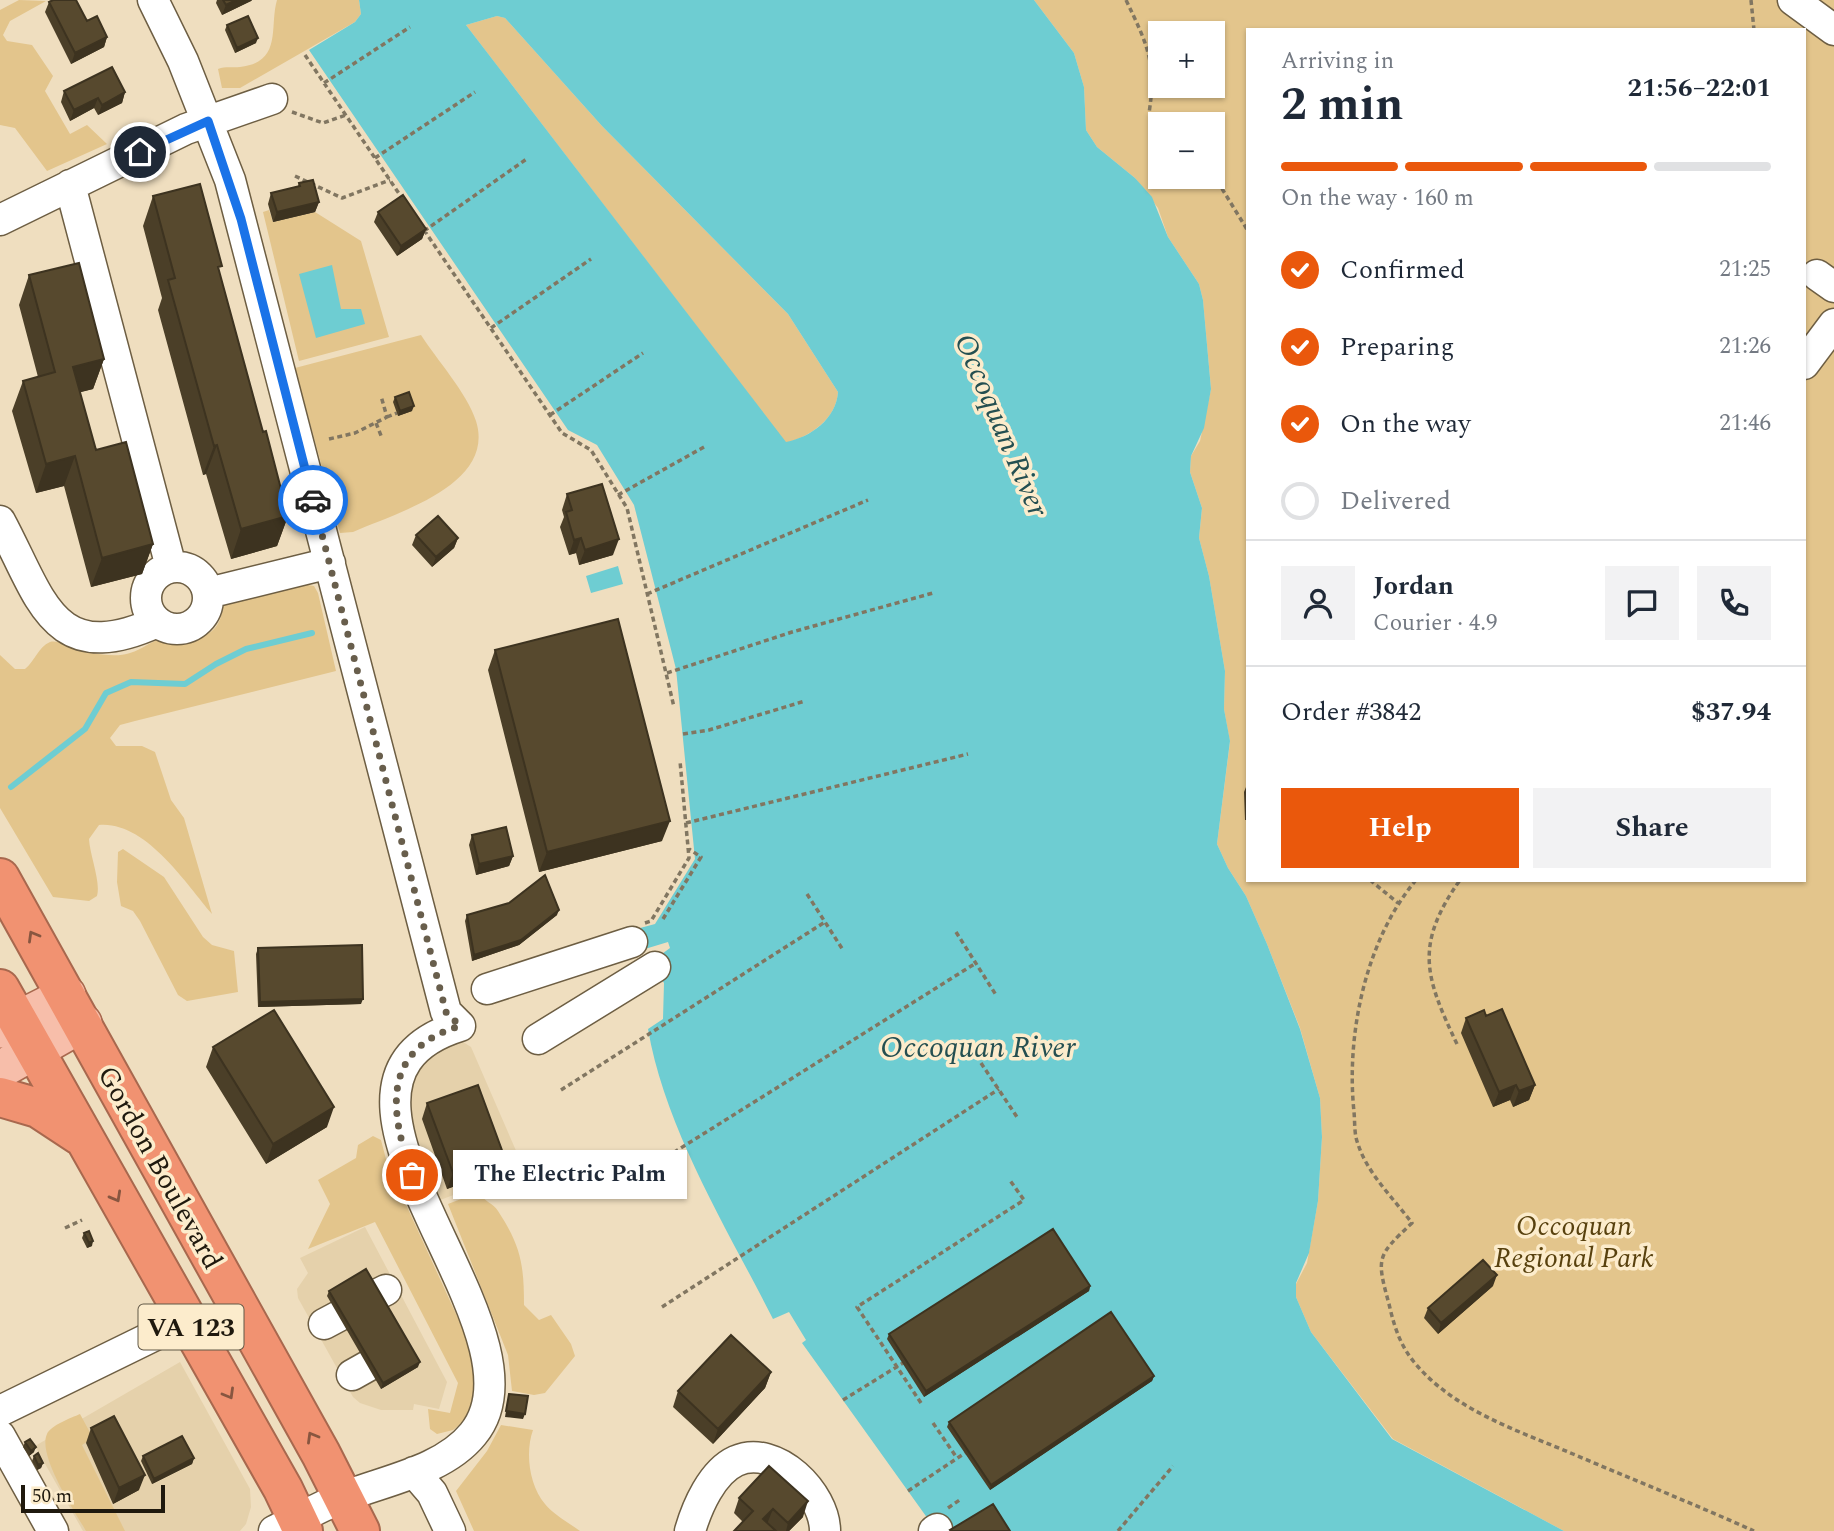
<!DOCTYPE html>
<meta charset="utf-8">
<style>
:root{--surface:#fff;--page:#f2f2f3;--text:#1f2937;--muted:#747a83;--line:#e0e1e3;--accent:#ea580c}
body{margin:0;font-family:Spectral,serif;background:var(--page);color:var(--text);height:100vh;display:flex;flex-direction:column;font-size:26px;white-space:nowrap}
*{box-sizing:border-box;margin:0}
p{font-size:23px;color:var(--muted)}
.icon{flex:none;width:38px;height:38px;fill:none;stroke:currentColor;stroke-width:2;stroke-linecap:round;stroke-linejoin:round}
.map{position:relative;flex:1;overflow:hidden}
.panel{position:absolute;left:1246px;top:28px;width:560px;height:854px;display:flex;flex-direction:column;background:var(--surface);border-radius:0px;box-shadow:0 2px 5px #0004}
.panel>*{flex:none}
.controls{position:absolute;left:1148px;top:21px;display:grid;gap:14px}
.controls a{display:grid;place-items:center;width:77px;height:77px;border-radius:0px;background:var(--surface);box-shadow:0 2px 5px #0004;font-size:35px}
.scale{position:absolute;left:21px;bottom:18px;width:144px;box-sizing:border-box;padding-left:7px;border:4px solid #1f190e;border-top:0;font-size:19px;line-height:24px;white-space:nowrap;color:#1f190e;-webkit-text-stroke:5px #fceccc;paint-order:stroke}
.pin{position:absolute;display:grid;place-items:center;width:60px;height:60px;color:#fff;margin:-30px;border:4px solid #fff;border-radius:50%;box-shadow:0 2px 7px #0007}
.courier{position:absolute;display:grid;place-items:center;width:70px;height:70px;margin:-35px;border:5px solid #1a73e8;border-radius:50%;background:#fff;color:#222;box-shadow:0 2px 9px #0007}
.bubble{position:absolute;height:49px;border-radius:0px;background:var(--surface);box-shadow:0 2px 5px #0004;font-size:23px;font-weight:700;line-height:49px;text-align:center}
.head em{font-style:normal;font-weight:700}
.head div{display:flex;flex-direction:column-reverse}
.head{display:flex;align-items:center;justify-content:space-between;height:119px;padding:0 35px}
h1{font-size:46px;font-weight:700;line-height:52px}
.bar{display:grid;grid-template-columns:repeat(4,1fr);gap:10px 7px;align-content:center;height:84px;padding:0 35px}
.bar i{height:9px;border-radius:5px;background:var(--line)}
.bar .selected{background:var(--accent)}
.bar p{grid-column:span 4}
.line{display:flex;align-items:center;gap:18px;padding:0 35px;border-top:2px solid var(--line)}
.line div{flex:1}
.round{display:grid;place-items:center;flex:none;width:74px;height:74px;border-radius:0px;background:var(--page)}
ol{padding:0 35px;list-style:none}
li{display:flex;align-items:center;gap:21px;height:77px}
li p{margin-inline-start:auto}
li .icon{padding:7px;border-radius:50%;background:var(--accent);color:#fff;stroke-width:4}
li:last-child{color:var(--muted)}
li i{width:38px;height:38px;border:4px solid var(--line);border-radius:50%}
.primary-button{display:flex;gap:14px;margin-top:auto;padding:14px 35px}
.primary-button a{flex:1;height:80px;border-radius:0px;background:var(--accent);color:#fff;font-size:28px;font-weight:700;line-height:80px;text-align:center}
.primary-button a+a{background:var(--page);color:var(--text)}
.map>svg:first-child{display:block}
.built{fill:#e5d1ab}
.green{fill:#e3c58c;fill-rule:evenodd}
.water{fill:#6ecdd2;fill-rule:evenodd}
.lines{fill:none;stroke-linecap:round;stroke-linejoin:round}
.stream{stroke:#6ecdd2;stroke-width:6}
.minor-casing{stroke:#6d5e43;stroke-width:33}
.major-casing{stroke:#a8684e;stroke-width:40}
.highway-casing{stroke:#a8684e;stroke-width:42}
.path{stroke:#817661;stroke-width:3.5;stroke-dasharray:5 3.5;stroke-linecap:butt}
.minor{stroke:#fff;stroke-width:30}
.major{stroke:#f7beaa;stroke-width:37}
.highway{stroke:#f19271;stroke-width:38}
.wall{fill:#4b3f28}
.shaded-wall{fill:#3d3320}
.building{fill:#57492e;stroke:#3d3320;stroke-width:2}
.oneway{stroke:#885640}
.done{stroke:#685e4c;stroke-width:7;stroke-dasharray:0 12.6}
.route{stroke:#1a73e8;stroke-width:9}
.labels{text-anchor:middle;stroke-width:7;stroke-linejoin:round;paint-order:stroke}
.shield{fill:#fceccc;stroke:#615847;stroke-width:2}
.shield-label{font-size:26px;font-weight:bold;fill:#1f190e}
.street-label{font-size:28px;fill:#1f190e;stroke:#fceccc}
.park-label{font-size:28px;font-style:italic;fill:#58410e;stroke:#fceccc}
.water-label{font-size:30px;font-style:italic;fill:#244f51;stroke:#fceccc}
</style>
<div class="map">
<svg width="1834" height="1531" viewBox="0 0 1834 1531">
<rect width="100%" height="100%" fill="#efdebf"/>
<path class="built" d="M460 1040 471 1047 524 1169 440 1200 408 1113 418 1060Z
M365 1227 447 1382 439 1409 414 1404 413 1410H381L360 1403 353 1397 298 1298 297 1289 308 1273 300 1258Z
M180 1362 250 1489 251 1507 246 1524 240 1531H83L35 1446Z"/>
<path class="green" d="M19 0 46 1 10 21 3 35 7 41 32 45 53 76 45 91 70 134 87 125 107 144 47 171 15 128 0 125V10Z
M277 0H359L361 14 355 22 240 88H222L218 69C226 66 232 68 240 67 283 62 269 27 277 0Z
M1034 0H1834V1531H1564L1393 1439 1311 1332 1296 1297V1284L1307 1263 1318 1201 1322 1137 1320 1098 1300 1028 1267 944 1246 896 1228 868 1217 844 1230 742 1224 709 1225 671 1209 576 1199 538 1202 508 1190 472 1191 456 1200 441 1211 389 1203 300 1199 284 1168 237 1158 208 1135 178 1097 147 1086 130 1084 87 1074 53ZM1248 30H1804V880H1248ZM1160 33H1213V86H1160ZM1160 124H1213V177H1160Z
M497 16 505 18 602 126 788 314 838 392C836 419 811 436 786 443L466 25Z
M269 210 273 222 315 212 361 241 389 337 299 361 263 212Z
M421 335C437 360 467 393 476 421 496 485 396 513 353 532L340 533 295 368Z
M302 584 314 586 318 593 336 671 135 721 120 725 110 738 116 746H142L155 752 171 800 184 818 212 914C186 884 146 821 99 825L89 839C90 856 101 882 97 896L89 901 53 897 0 808V655L15 669H25C35 661 38 647 50 642 60 639 80 651 92 653 103 655 119 657 130 653 142 650 153 639 165 638 198 636 219 644 224 601Z
M123 849 164 877 203 937 212 945 234 951 238 992 187 1001 178 995 140 921 133 911 121 906 117 882 118 852Z
M373 1136 381 1140 387 1163 467 1338 477 1393 463 1422 453 1430 437 1434 430 1429 428 1409 450 1413 458 1383 375 1222 308 1249 330 1204 318 1180 356 1158 358 1145Z
M479 1192C484 1202 493 1203 498 1211 521 1246 524 1265 524 1305L539 1320 551 1315 571 1344 575 1356 545 1393 534 1395 512 1391 508 1355 448 1204Z
M80 1414 93 1438 82 1445 125 1531H86C75 1512 37 1455 47 1434 51 1425 71 1418 80 1414Z
M501 1425 533 1430C525 1452 529 1485 545 1504 554 1515 569 1523 580 1531H474L456 1491 487 1451Z"/>
<path class="water" d="M359 0H1034L1074 53 1084 87 1086 130 1097 147 1135 178 1152 197 1168 237 1199 284 1203 300 1211 389 1204 428 1191 456 1190 472 1202 508 1199 538 1209 576 1225 671 1224 709 1230 741 1217 844 1228 868 1246 896 1267 944 1300 1029 1320 1098 1322 1137 1318 1201 1309 1253 1296 1283V1297L1311 1332 1392 1439 1564 1531H943L928 1519 802 1343 806 1340 789 1312 773 1319C728 1230 665 1129 648 1029L663 1019 664 983 651 962 670 948 668 942 635 952 629 931 655 924 695 859 676 669 634 505 597 445 568 430 309 50 355 22 361 14ZM497 16 505 18 602 126 788 314 838 392C836 419 811 437 786 442L466 25Z
M332 265 341 309H361L365 324 316 338 299 274Z
M618 566 623 584 591 593 586 576Z"/>
<g class="lines">
<path class="stream" d="M11 787 85 729 106 693 131 682 185 684 216 664 246 649 312 633"/>
<defs>
<path id="minor" d="M153 0 183 61 230 180 446 1012 460 1026
M1793 0 1834 30
M70 185 171 567
M0 220 186 129 272 99
M1817 275 1834 287
M1804 364 1834 324
M0 521C41 597 52 670 157 622
M146 598a31 31 0 1 1 62 0a31 31 0 1 1-62 0Z
M208 593 330 563
M487 989 632 942
M538 1039 655 967
M376 1295 386 1290
M324 1324 339 1316
M352 1375 368 1366
M0 1411 186 1320
M0 1436 53 1531
M414 1472 432 1493 450 1531
M274 1531C298 1519 321 1506 346 1496 387 1480 444 1470 473 1434 559 1330 273 1084 460 1026
M690 1531C697 1507 712 1472 736 1461 776 1443 825 1494 825 1531
M934 1531 937 1529"/>
<path id="major" d="M0 1029 67 995
M0 1070 83 1023"/>
<path id="highway" d="M0 878 321 1454 360 1531
M0 989 283 1489 303 1531
M0 1097 38 1108 79 1135"/>
</defs>
<use href="#minor" class="minor-casing"/>
<use href="#major" class="major-casing"/>
<use href="#highway" class="highway-casing"/>
<path class="path" d="M1126 0C1147 44 1157 63 1149 113L1160 132
M1751 0 1754 30
M305 55 402 198
M324 83 410 27
M292 112 323 123 346 115
M375 158 475 92
M1213 174 1248 231
M295 176 342 198 390 180
M424 230 562 433 591 450 627 508 674 707
M424 231 528 158
M491 328 591 259
M550 415 643 353
M387 417 397 413
M376 423 382 438
M329 439 355 433 387 417 381 396
M618 495 704 447
M647 594 868 500
M667 673 792 632 933 593
M683 734 709 730 805 701
M686 823 968 754
M1370 880 1398 903
M1416 880C1365 941 1346 1035 1354 1112 1355 1122 1354 1135 1358 1144 1367 1173 1394 1199 1412 1223 1377 1256 1376 1257 1389 1304 1394 1326 1400 1345 1414 1362 1453 1410 1519 1431 1573 1454 1634 1480 1694 1504 1754 1531
M807 894 843 950
M663 919 701 857 689 849
M645 923 651 921 689 858 680 761
M956 932 996 995
M1457 1044C1425 977 1414 945 1460 880
M981 1063 1017 1117
M561 1090 825 922
M609 1193 976 963
M65 1228 82 1220
M662 1307 999 1089
M843 1400 903 1363
M921 1403 857 1307 1024 1200 1009 1179
M933 1423 957 1458
M908 1491 965 1453
M948 1508 961 1499
M1118 1531 1173 1466"/>
<use href="#minor" class="minor"/>
<use href="#major" class="major"/>
<use href="#highway" class="highway"/>
</g>
<path class="wall" d="M217 0H252L251 1 222 15 216 3Z
M49 2 87 21 107 37 104 47 71 64 45 12Z
M227 25 256 43 235 53 225 30Z
M64 91 125 92 122 103 98 115 94 108 70 121 61 102Z
M299 183 319 202 315 212 273 222 268 204 271 193 298 186Z
M153 196 220 274 263 432 288 516 277 546 231 559 206 474 203 475 158 310 162 298 143 226Z
M378 212 426 229 422 239 397 256 374 222Z
M29 275 104 359 93 389 80 392 96 450 153 544 142 574 91 587 64 486 36 493 12 411 23 381 38 377 19 305Z
M395 397 412 411 398 416 393 402Z
M567 494 613 555 579 565 576 553 569 555 560 527 564 517 562 510Z
M416 535 458 538 454 548 432 567 412 545Z
M495 650 662 841 539 872 488 670Z
M1248 782V820H1245L1244 792Z
M472 835 513 856 509 866 476 875 469 845Z
M467 915H557L519 945 472 961 465 921Z
M258 948 361 1004 258 1007 256 954Z
M1486 1016 1535 1085 1529 1100 1513 1107 1510 1100 1493 1107 1461 1033 1466 1018Z
M213 1047 327 1127 266 1164 206 1067Z
M478 1085 501 1180 485 1185 482 1176 447 1189 422 1119 427 1103Z
M84 1233 92 1246 87 1248 82 1238Z
M1090 1286 1089 1291 924 1397 887 1339 889 1334Z
M1493 1286 1438 1334 1424 1318 1428 1308Z
M329 1291 418 1367 381 1389 327 1296Z
M771 1372 765 1388 713 1444 673 1407 678 1391Z
M1154 1376 1152 1381 990 1490 947 1427 949 1422Z
M91 1428 139 1490 113 1504 86 1443Z
M25 1442 34 1452 29 1456 23 1447Z
M34 1456 43 1463 41 1468 37 1470 32 1461Z
M143 1456 194 1458 192 1464 152 1484 141 1461Z
M739 1498 803 1517 789 1531H734L743 1522 734 1513Z"/>
<path class="shaded-wall" d="M236 0H252L251 1 222 15 226 5Z
M107 37 104 47 71 64 75 53Z
M258 38 256 43 235 53 237 48Z
M125 92 122 103 98 115 102 105Z
M98 98 94 108 70 121 74 110Z
M319 202 315 212 273 222 277 212Z
M426 229 422 239 397 256 401 246Z
M104 359 93 389 62 397 73 367Z
M414 406 412 411 398 416 400 411Z
M217 445 206 474 203 475 214 446Z
M75 456 64 486 36 493 46 464Z
M288 516 277 546 231 559 241 529Z
M458 538 454 548 432 567 436 557Z
M581 538 576 553 569 555 574 540Z
M619 539 613 555 579 565 585 550Z
M153 544 142 574 91 587 102 558Z
M670 821 662 841 539 872 547 852Z
M513 856 509 866 476 875 479 864Z
M559 910 557 915 519 945 472 961 474 955Z
M363 999 361 1004 258 1007 260 1002Z
M1516 1085 1510 1100 1493 1107 1499 1092Z
M1535 1085 1529 1100 1513 1107 1519 1091Z
M334 1107 327 1127 266 1164 273 1144Z
M488 1161 482 1176 447 1189 453 1173Z
M507 1164 501 1180 485 1185 491 1170Z
M93 1241 92 1246 87 1248 89 1243Z
M1497 1275 1493 1286 1438 1334 1441 1323Z
M1090 1286 1089 1291 924 1397 926 1391Z
M420 1362 418 1367 381 1389 383 1383Z
M771 1372 765 1388 713 1444 718 1429Z
M1154 1376 1152 1381 990 1490 991 1485Z
M506 1411 525 1414 523 1419 505 1417Z
M36 1447 34 1452 29 1456 31 1451Z
M194 1458 192 1464 152 1484 154 1479Z
M43 1463 41 1468 37 1470 38 1465Z
M145 1475 139 1490 113 1504 119 1488Z
M808 1501 803 1517 789 1531H786L788 1523Z
M773 1509 767 1524 763 1519Z"/>
<path class="building" d="M53 0H76L87 21 97 16 107 37 75 53 49 2Z
M223 0H236L226 5Z
M248 16 258 38 237 48 227 25Z
M112 67 125 92 102 105 98 98 74 110 64 91Z
M313 180 319 202 277 212 271 193 300 186 299 183Z
M200 184 222 266 218 267 263 432 266 431 288 516 241 529 217 445 214 446 168 280 175 278 153 196Z
M403 195 426 229 401 246 378 212Z
M79 263 104 359 73 367 96 450 126 442 153 544 102 558 75 456 46 464 23 381 55 372 29 275Z
M409 392 414 406 400 411 395 397Z
M602 484 619 539 585 550 581 538 574 540 566 512 572 510 567 494Z
M438 516 458 538 436 557 416 535Z
M618 619 670 821 547 852 495 650Z
M506 827 513 856 479 864 472 835Z
M545 875 559 910 521 940 474 955 467 915 509 903Z
M362 945 363 999 260 1002 258 948Z
M1502 1009 1535 1085 1519 1091 1516 1085 1499 1092 1466 1018 1484 1010 1486 1016Z
M274 1010 334 1107 273 1144 213 1047Z
M478 1085 507 1164 491 1170 488 1161 453 1173 427 1103Z
M1053 1229 1090 1286 926 1391 889 1334Z
M89 1231 93 1241 89 1243 84 1233Z
M1483 1260 1497 1275 1441 1323 1428 1308Z
M366 1269 420 1362 383 1383 329 1291Z
M1111 1312 1154 1376 991 1485 949 1422Z
M731 1335 771 1372 718 1429 678 1391Z
M509 1394 528 1396 525 1414 506 1411Z
M114 1416 145 1475 119 1488 91 1428Z
M182 1436 194 1458 154 1479 143 1456Z
M30 1439 36 1447 31 1451 25 1442Z
M38 1453 43 1463 38 1465 34 1456Z
M769 1466 808 1501 788 1523 773 1509 763 1519 776 1531H734L753 1511 739 1498Z
M993 1504 1010 1531H951L950 1530Z"/>
<defs><path id="oneway-chevron" d="M-2-3.5L2.5 0L-2 3.5" fill="none" stroke-width="1.6" stroke-linecap="round" stroke-linejoin="round" transform="scale(1.75)"/></defs>
<g class="oneway">
<use href="#oneway-chevron" transform="translate(33 936) rotate(-120)"/>
<use href="#oneway-chevron" transform="translate(116 1197) rotate(61)"/>
<use href="#oneway-chevron" transform="translate(229 1394) rotate(60)"/>
<use href="#oneway-chevron" transform="translate(312 1437) rotate(-120)"/>
</g>
<g class="lines">
<path class="done" d="M313 500 446 1012 460 1026C380 1050 390 1112 412 1175"/>
<path class="route" d="M140 152 208 121 241 219 313 500"/>
</g>
<g class="labels">
<rect class="shield" x="138.5" y="1304.5" width="105" height="45" rx="5"/>
<g class="shield-label">
<text x="191" y="1336">VA 123</text>
</g>
<g class="street-label">
<text transform="translate(161 1167) rotate(61)" y="10">Gordon Boulevard</text>
</g>
<g class="park-label">
<text x="1574" y="1235">Occoquan<tspan x="1574" dy="32">Regional Park</tspan></text>
</g>
<g class="water-label">
<text transform="translate(1002 425) rotate(67)" y="10">Occoquan River</text>
<text x="978" y="1057">Occoquan River</text>
</g>
</g>
</svg>
<div class="controls">
<a>+</a>
<a>−</a>
</div>
<div class="scale">50 m</div>
<div class="pin" style="left:412px;top:1175px;background:#ea580c"><svg class="icon" aria-label="bag" viewBox="0 0 24 24"><path d="M5 8h14l-1 12H6zM9 8a3 3 0 0 1 6 0"/></svg></div>
<div class="pin" style="left:140px;top:152px;background:#1f2937"><svg class="icon" aria-label="home" viewBox="0 0 24 24"><path d="M3 11l9-7 9 7M6 9v11h12V9"/></svg></div>
<div class="courier" style="left:313px;top:500px"><svg class="icon" aria-label="car" viewBox="0 0 24 24"><path d="M5 17H2v-5l4-1 3-4h7l3 4 3 1v5h-3M9 17h6M6 11h13"/><circle cx="7" cy="17" r="2"/><circle cx="17" cy="17" r="2"/></svg></div>
<div class="bubble" style="left:453px;top:1150px;width:234px">The Electric Palm</div>
<section class="panel">
<div class="head"><div><h1>2 min</h1><p>Arriving in</p></div><em>21:56–22:01</em></div>
<div class="bar"><i class="selected"></i><i class="selected"></i><i class="selected"></i><i></i><p>On the way · 160 m</p></div>
<ol>
<li><svg class="icon" aria-label="check" viewBox="0 0 24 24"><path d="M5 12l5 5 9-10"/></svg>Confirmed<p>21:25</p></li>
<li><svg class="icon" aria-label="check" viewBox="0 0 24 24"><path d="M5 12l5 5 9-10"/></svg>Preparing<p>21:26</p></li>
<li><svg class="icon" aria-label="check" viewBox="0 0 24 24"><path d="M5 12l5 5 9-10"/></svg>On the way<p>21:46</p></li>
<li><i></i>Delivered</li>
</ol>
<div class="line" style="height:126px"><a class="round"><svg class="icon" aria-label="person" viewBox="0 0 24 24"><circle cx="12" cy="8" r="4"/><path d="M4 21q1-7 8-7t8 7"/></svg></a><div><b>Jordan</b><p>Courier · 4.9</p></div><a class="round"><svg class="icon" aria-label="chat" viewBox="0 0 24 24"><path d="M4 5h16v11H9l-5 4z"/></svg></a><a class="round"><svg class="icon" aria-label="phone" viewBox="0 0 24 24"><path d="M5 4h4l2 5-3 2q2 4 5 5l2-3 5 2v4C11 20 4 13 5 4z"/></svg></a></div>
<div class="line" style="height:91px"><div>Order #3842</div><b>$37.94</b></div>
<div class="primary-button"><a>Help</a><a>Share</a></div>
</section>
</div>
